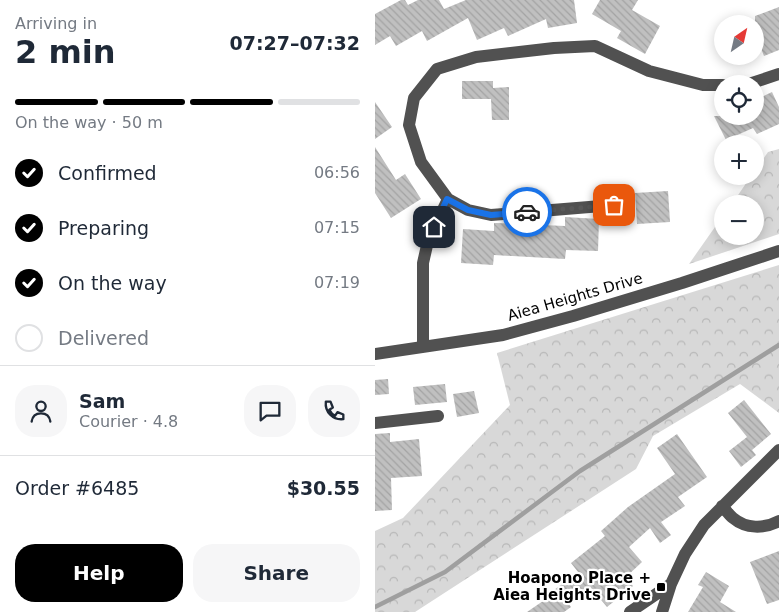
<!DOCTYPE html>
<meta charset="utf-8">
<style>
:root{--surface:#fff;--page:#f6f6f7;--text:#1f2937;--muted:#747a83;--line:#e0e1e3;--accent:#000}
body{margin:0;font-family:"DejaVu Sans",sans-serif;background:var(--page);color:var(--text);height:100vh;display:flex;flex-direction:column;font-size:19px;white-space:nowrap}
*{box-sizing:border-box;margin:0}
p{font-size:16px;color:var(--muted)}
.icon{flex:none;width:28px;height:28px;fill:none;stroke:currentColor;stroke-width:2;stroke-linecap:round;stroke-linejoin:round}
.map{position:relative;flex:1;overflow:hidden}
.drawer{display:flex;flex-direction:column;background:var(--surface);width:375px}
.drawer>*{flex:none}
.needle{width:32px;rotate:34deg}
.controls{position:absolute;left:339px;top:15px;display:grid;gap:10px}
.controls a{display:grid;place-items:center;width:50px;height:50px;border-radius:50%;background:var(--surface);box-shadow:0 2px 12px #0003;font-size:25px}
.pin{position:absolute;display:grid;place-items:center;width:42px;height:42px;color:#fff;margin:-21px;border-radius:10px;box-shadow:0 2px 8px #0006}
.courier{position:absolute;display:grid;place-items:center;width:50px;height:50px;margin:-25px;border:4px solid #1a73e8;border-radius:50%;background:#fff;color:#222;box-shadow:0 1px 6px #0007}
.summary em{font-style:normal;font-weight:800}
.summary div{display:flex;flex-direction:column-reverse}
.summary{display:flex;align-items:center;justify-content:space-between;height:85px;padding:0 15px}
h1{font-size:32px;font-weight:800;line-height:38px}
.bar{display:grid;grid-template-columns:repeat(4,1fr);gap:8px 5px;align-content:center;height:60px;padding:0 15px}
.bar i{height:6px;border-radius:4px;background:var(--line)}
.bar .selected{background:var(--accent)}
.bar p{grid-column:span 4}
.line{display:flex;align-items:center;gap:12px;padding:0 15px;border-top:1px solid var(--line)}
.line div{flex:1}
.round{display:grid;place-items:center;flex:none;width:52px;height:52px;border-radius:20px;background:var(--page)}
ol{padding:0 15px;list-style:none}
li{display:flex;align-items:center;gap:15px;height:55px}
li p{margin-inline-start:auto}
li .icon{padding:5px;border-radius:50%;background:var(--accent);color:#fff;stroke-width:4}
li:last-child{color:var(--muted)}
li i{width:28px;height:28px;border:2px solid var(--line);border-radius:50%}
.primary-button{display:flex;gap:10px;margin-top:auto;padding:10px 15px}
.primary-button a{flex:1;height:58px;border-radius:20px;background:var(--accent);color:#fff;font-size:20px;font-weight:800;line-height:58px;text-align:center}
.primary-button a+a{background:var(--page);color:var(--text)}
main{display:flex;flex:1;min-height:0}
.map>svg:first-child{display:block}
.forest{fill:url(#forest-crowns)}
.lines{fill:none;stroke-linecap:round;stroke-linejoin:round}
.stream{stroke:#9f9f9f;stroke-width:4.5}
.building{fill:url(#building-back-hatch)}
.minor{stroke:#515151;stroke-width:12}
.done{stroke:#595959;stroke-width:5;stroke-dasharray:0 9}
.route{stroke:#1a73e8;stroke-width:6}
.poi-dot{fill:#000;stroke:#fff;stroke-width:2}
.labels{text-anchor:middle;stroke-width:4.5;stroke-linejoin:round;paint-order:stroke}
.street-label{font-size:15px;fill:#000;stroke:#fff}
.poi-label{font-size:15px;font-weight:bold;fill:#000;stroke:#fff;text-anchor:end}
</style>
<main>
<section class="drawer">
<div class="summary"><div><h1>2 min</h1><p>Arriving in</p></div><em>07:27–07:32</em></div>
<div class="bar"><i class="selected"></i><i class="selected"></i><i class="selected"></i><i></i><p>On the way · 50 m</p></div>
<ol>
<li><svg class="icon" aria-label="check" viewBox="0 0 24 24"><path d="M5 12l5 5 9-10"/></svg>Confirmed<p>06:56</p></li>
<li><svg class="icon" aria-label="check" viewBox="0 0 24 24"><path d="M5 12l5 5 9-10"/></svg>Preparing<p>07:15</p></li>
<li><svg class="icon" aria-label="check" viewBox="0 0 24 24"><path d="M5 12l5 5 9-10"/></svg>On the way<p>07:19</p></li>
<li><i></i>Delivered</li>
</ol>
<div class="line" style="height:90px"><a class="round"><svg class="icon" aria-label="person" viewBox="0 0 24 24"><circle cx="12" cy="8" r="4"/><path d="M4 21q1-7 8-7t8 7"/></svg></a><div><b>Sam</b><p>Courier · 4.8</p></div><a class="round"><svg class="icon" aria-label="chat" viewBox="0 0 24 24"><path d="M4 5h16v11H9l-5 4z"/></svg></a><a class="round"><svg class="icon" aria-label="phone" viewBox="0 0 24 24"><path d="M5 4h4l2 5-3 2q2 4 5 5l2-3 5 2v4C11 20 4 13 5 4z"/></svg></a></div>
<div class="line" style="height:65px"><div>Order #6485</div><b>$30.55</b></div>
<div class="primary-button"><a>Help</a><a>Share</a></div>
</section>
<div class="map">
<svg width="404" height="612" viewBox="0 0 404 612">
<defs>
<pattern id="forest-crowns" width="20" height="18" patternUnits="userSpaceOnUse" patternTransform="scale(1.25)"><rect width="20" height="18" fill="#d8d8d8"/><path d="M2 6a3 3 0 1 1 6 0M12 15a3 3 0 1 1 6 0" fill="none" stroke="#b8b8b8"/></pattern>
<pattern id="building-back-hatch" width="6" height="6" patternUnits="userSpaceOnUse" patternTransform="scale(1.25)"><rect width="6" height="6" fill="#c0c0c0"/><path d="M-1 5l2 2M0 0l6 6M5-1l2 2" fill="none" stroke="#a3a3a3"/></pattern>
</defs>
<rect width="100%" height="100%" fill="#fff"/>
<path class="forest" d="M404 149V234L314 264 347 217 348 236H380V204H357L376 176H380V171L393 152Z
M404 265V413L365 384 278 436 261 469 40 612H0V531L28 518 135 405 122 353Z"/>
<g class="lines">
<path class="stream" d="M0 607 70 572 205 471 404 345"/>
</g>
<path class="building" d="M26 0H30L33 5 43 0H64L69 9 91 0H199L202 23 173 28 171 19 133 36 129 28 102 40 93 18 52 41 47 31 21 46 15 36 0 45V14Z
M225 0H263L257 10 285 26 270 54 242 38 246 31 217 14Z
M404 7V50L389 56 380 33V16Z
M87 81H118V88L134 87V120H117L116 99H87Z
M397 92 404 107V124L382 134 378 128 351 140 339 116H380V100Z
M0 102 17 127 0 139Z
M0 147 21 180 30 174 46 199 16 218 0 193Z
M293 191 295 222 262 224 260 193Z
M190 217 224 219 223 251 191 250 190 259 119 255 118 265 86 263 88 229 119 231V223H121L190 226Z
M13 379 14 394 0 395V380Z
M70 384 72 402 40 405 38 387Z
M99 391 104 413 82 417 78 394Z
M369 400 396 434 377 450 381 455 366 467 354 451 372 437 353 413Z
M15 433V442L44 439 47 476 16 478 17 510 0 511V434Z
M302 434 332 477 303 497 310 506 286 522 296 535 285 543 275 528 254 547 267 562 251 577 258 586 232 607 216 588 194 604 196 607 189 612H152L168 601 167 599 203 572 196 563 230 536 226 531 253 507 300 474 282 448Z
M404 551V600L392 604 375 562Z
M331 572 354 586 345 602 361 612H313L328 587 323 585Z"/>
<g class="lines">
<path class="minor" d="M374 84 404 74
M73 199 93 210 116 215 239 205
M48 347V263L53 241 73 199 46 162 34 125 39 98 62 69 101 57 179 48 220 46 274 71 328 85H348
M0 354 128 335 198 316 307 283 404 251
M0 423 63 416
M347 506C351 510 354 515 358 518 371 529 389 529 404 521
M255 612 296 584
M287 612 296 584 310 554 329 525 404 450"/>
</g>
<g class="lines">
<path class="done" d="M152 212 239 205"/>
<path class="route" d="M59 227 72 199 93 210 116 215 152 212"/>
</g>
<rect class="poi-dot" x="281" y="582" width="10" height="10" rx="2.5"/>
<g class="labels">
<g class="street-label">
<text transform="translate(200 297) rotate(-16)" y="5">Aiea Heights Drive</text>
</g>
<g class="poi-label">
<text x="276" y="583">Hoapono Place +<tspan x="276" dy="17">Aiea Heights Drive</tspan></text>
</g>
</g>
</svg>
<div class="controls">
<a><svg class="needle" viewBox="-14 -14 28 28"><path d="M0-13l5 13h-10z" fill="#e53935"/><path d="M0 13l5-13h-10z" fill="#747a83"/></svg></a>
<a><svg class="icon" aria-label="locate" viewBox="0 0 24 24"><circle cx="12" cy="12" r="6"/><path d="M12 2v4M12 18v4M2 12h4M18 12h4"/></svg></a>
<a>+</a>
<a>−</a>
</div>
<div class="pin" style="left:239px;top:205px;background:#ea580c"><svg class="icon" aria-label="bag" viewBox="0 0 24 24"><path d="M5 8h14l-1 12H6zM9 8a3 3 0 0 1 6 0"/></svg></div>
<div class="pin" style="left:59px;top:227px;background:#1f2937"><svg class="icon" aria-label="home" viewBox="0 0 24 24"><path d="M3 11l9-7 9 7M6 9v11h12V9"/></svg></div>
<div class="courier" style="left:152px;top:212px"><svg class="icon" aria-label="car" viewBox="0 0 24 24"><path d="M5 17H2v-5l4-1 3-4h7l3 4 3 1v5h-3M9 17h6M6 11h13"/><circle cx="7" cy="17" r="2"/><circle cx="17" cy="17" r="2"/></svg></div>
</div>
</main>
